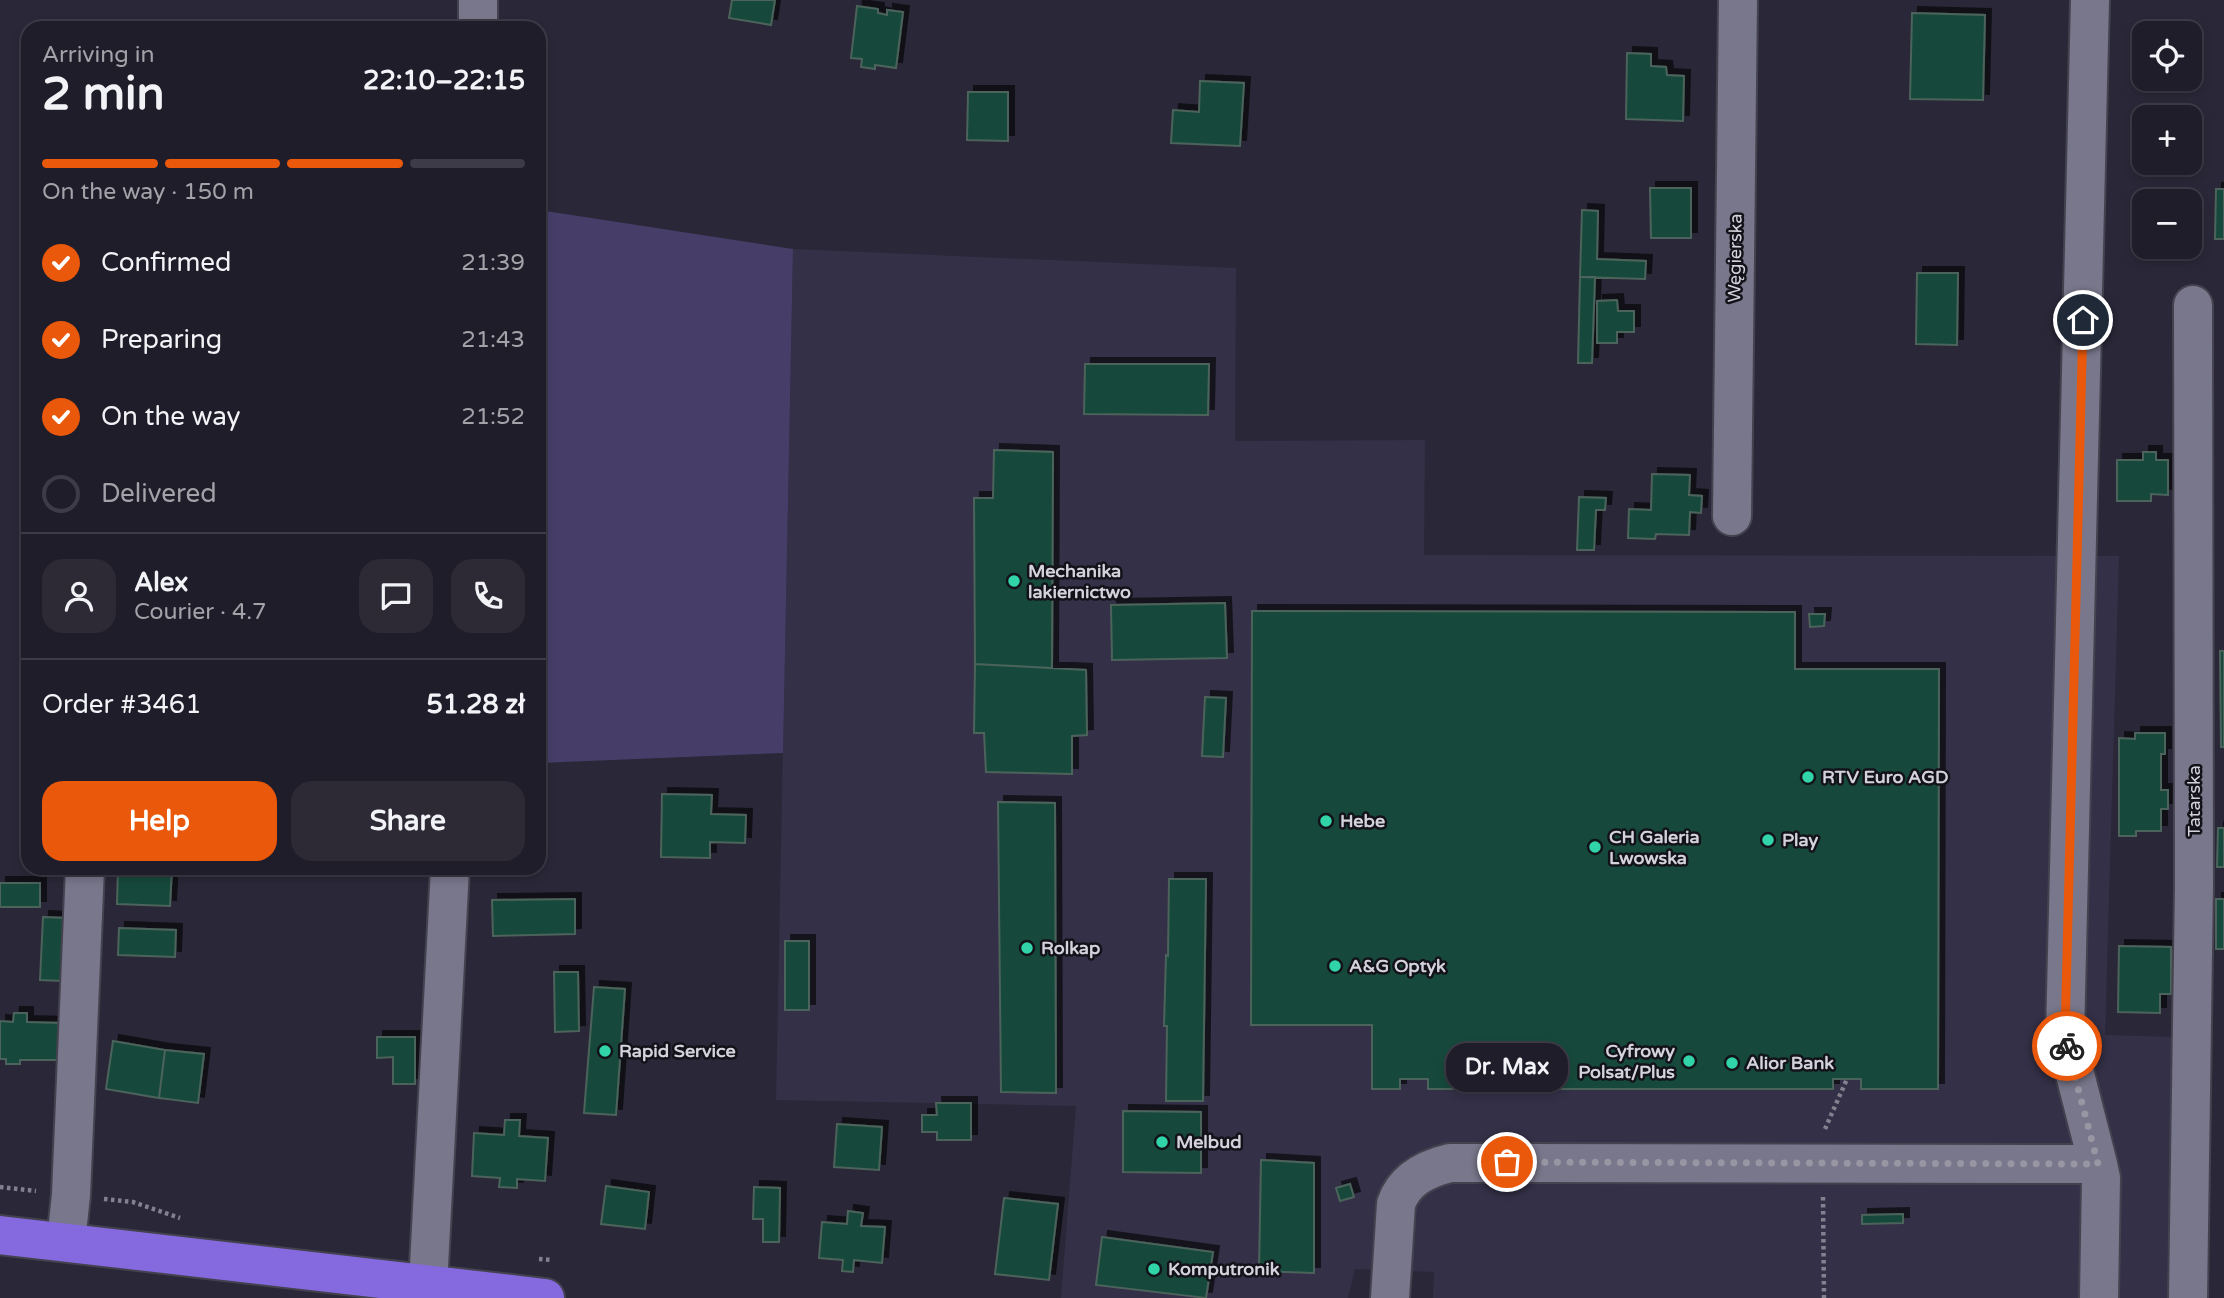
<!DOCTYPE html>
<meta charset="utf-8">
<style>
:root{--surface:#201d2a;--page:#2d2a36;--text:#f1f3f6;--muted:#a2a2a8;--line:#3d3b47;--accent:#ea580c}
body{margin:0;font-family:"Varela Round",sans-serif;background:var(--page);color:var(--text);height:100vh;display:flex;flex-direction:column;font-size:26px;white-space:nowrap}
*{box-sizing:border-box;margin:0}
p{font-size:23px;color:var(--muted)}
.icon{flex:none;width:38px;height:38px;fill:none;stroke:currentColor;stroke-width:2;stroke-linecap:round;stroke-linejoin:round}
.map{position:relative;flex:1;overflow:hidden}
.panel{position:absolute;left:21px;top:21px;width:525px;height:854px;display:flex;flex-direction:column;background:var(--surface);border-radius:21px;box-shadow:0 4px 10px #0003,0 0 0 2px var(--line)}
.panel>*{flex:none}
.buttons{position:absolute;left:2132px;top:21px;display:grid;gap:14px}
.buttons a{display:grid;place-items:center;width:70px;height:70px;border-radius:14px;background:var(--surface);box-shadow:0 4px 10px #0003,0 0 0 2px var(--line);font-size:35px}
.pin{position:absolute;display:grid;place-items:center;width:60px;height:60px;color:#fff;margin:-30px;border:4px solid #fff;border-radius:50%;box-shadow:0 2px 7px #0007}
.courier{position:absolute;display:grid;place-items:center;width:70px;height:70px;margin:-35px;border:5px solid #ea580c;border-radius:50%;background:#fff;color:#222;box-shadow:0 2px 9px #0007}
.bubble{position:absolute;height:49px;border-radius:21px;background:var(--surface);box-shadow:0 4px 10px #0003,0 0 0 2px var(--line);font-size:23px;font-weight:800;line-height:49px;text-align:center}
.head em{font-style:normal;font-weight:800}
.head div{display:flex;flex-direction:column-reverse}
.head{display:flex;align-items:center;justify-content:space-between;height:119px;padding:0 21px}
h1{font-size:46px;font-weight:800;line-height:52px}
.bar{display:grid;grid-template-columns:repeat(4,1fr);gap:10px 7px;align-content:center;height:84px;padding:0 21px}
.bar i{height:9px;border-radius:5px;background:var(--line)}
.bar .current{background:var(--accent)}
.bar p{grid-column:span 4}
.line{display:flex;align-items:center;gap:18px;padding:0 21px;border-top:2px solid var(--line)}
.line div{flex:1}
.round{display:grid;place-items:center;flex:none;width:74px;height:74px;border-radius:21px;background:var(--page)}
ol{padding:0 21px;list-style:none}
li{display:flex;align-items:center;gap:21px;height:77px}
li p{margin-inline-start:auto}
li .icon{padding:7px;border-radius:50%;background:var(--accent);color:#fff;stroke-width:4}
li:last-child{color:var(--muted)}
li i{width:38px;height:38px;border:4px solid var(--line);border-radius:50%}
.button{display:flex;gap:14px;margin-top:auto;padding:14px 21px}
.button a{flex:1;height:80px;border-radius:21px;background:var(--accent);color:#fff;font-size:28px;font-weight:800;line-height:80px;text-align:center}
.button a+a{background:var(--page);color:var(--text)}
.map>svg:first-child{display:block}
.built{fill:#343047}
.green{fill:#463e69}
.building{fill:#154a3b;stroke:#4c635a;stroke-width:2;filter:url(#shadow)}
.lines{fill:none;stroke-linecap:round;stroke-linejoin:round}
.minor-casing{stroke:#454250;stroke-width:42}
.highway-casing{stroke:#454250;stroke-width:42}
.path{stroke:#83818f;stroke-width:4.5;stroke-dasharray:3.5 3.5;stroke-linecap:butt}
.minor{stroke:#79778b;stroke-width:38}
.highway{stroke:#856adf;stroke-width:38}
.done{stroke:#9896a3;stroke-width:7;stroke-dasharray:0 12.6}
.route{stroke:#ea580c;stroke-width:9}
.poi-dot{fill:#31d4a9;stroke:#131219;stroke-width:2.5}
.labels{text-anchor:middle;stroke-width:5;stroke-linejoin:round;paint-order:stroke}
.street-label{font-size:18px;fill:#d3d2dd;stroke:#131219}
.poi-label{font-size:18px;font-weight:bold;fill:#d3d2dd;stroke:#131219;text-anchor:start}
</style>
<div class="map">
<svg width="2224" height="1298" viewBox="0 0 2224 1298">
<defs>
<filter id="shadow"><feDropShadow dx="6" dy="-6" stdDeviation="0" flood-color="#0009"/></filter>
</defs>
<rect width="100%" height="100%" fill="#2a2738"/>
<path class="built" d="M793 249 1236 268 1235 441 1425 440 1424 555 2119 556 2105 1035 2173 1037 2171 1298H1433L1434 1272 1355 1269 1348 1298H1061L1076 1106 776 1100Z"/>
<path class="green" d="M539 210 793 249 783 753 539 763Z"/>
<path class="building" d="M732 0H775L771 25 729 18Z
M857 6 878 9V13L887 15V10L903 12 896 68 875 65V69L861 67 862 59 851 58Z
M1912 13 1985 15 1983 100 1910 99Z
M1627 53 1651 54V66L1666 67 1667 75 1684 76 1683 121 1626 119Z
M1200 81 1244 83 1240 146 1171 143 1173 110 1199 112Z
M968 92H1008V141L967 140Z
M1650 188H1691V238H1651Z
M2216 189H2224V239H2215Z
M1582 210 1598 211 1597 259 1646 261 1645 279 1580 277Z
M1917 273H1958L1957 345 1916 344Z
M1580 277H1595L1592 363H1578Z
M1617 300 1618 311H1634V332H1617V343H1597V301Z
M1085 364H1209L1208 415 1084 414Z
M994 450 1053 452 1052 668 975 664 974 498H993Z
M2143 452H2156V460H2168V495L2151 494V501H2117V460H2143Z
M1652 474 1690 475 1689 495 1702 496 1701 513 1690 512 1689 535 1656 534 1655 539 1628 538 1629 509 1651 510Z
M1579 497 1606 498 1605 510H1596L1594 550H1577Z
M1225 603 1227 658 1112 660 1111 605Z
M1252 611 1795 612V669H1939L1938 1089H1861V1079H1833V1089H1428V1079H1400V1089H1372V1025H1251Z
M1809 614H1825L1824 626 1810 627Z
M2220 651H2224V747H2221Z
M975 664 1086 670 1087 735 1072 736V774L986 772 984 733H974Z
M1205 697 1226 698 1223 757 1202 756Z
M2135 733H2165V754H2161V790H2168V809H2161V831H2136V836H2119V738L2135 739Z
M662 794 712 795 711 814 746 815 745 843 710 842V858L661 857Z
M998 802 1055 803 1056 1093 1001 1092Z
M2218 828H2224V867H2217Z
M118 868H172L170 906 117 904Z
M1169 879H1206L1203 1101H1166L1167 1026H1164L1166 955 1168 956Z
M0 883H40V907H0Z
M575 899V934L493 936 492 900Z
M2216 899H2224V949H2216Z
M43 917 66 918 62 981 40 980Z
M119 928 176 930 175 957 118 955Z
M785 941H809V1010H785Z
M2119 946 2171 947V994H2160V1013L2118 1012Z
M554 972H578L579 1031 555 1032Z
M594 987 625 989 616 1115 584 1113Z
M14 1013H27V1022L61 1023 60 1060H20V1064H6V1059H0V1021L13 1022Z
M377 1037H415V1084H393V1057L377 1058Z
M113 1041 165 1050 159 1098 106 1089Z
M165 1050 204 1054 198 1103 159 1098Z
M936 1103H971V1140H937V1132H922V1115H937Z
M1123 1111 1201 1112V1173L1123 1172Z
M505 1120H520L519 1136 548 1138 545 1181 517 1179V1188L499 1187 500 1178 472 1176 474 1133 504 1135Z
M837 1124 882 1127 879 1170 834 1167Z
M1261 1160 1314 1163V1273L1259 1271Z
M1350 1184 1354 1197 1340 1201 1336 1188Z
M606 1186 649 1192 645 1229 601 1224Z
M754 1187 780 1188 779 1242H763V1219H753Z
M1004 1198 1058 1204 1049 1280 995 1274Z
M848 1211 863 1213 861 1226 885 1227 882 1263 854 1260 853 1272 842 1271 843 1260 819 1258 822 1222 847 1224Z
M1903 1214V1223L1862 1224V1215Z
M1102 1237 1213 1252 1206 1298 1096 1285Z"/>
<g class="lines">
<defs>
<path id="minor" d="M478 28V0
M1732 516 1738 0
M2098 1164 2101 1178 2099 1298
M66 1242 71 1195 85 868
M428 1285 450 868
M1390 1298 1396 1204C1404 1180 1425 1169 1450 1163L2098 1164 2065 1035 2090 0
M2188 1298 2194 885 2193 305"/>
<path id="highway" d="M0 1235 545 1298"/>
</defs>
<use href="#minor" class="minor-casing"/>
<use href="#highway" class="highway-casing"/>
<path class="path" d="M1825 1129 1847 1079
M0 1187 36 1191
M1823 1197 1824 1298
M104 1199 133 1202 180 1218
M539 1259 552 1260"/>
<use href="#minor" class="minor"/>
<use href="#highway" class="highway"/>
</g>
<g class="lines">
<path class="done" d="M1507 1162 2098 1164 2067 1046"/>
<path class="route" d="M2067 1046 2065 1035 2083 320"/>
</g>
<g class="poi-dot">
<circle cx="1014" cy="581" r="7"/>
<circle cx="1808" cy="777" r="7"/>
<circle cx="1326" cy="821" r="7"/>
<circle cx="1768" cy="840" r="7"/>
<circle cx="1595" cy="847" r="7"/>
<circle cx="1027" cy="948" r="7"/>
<circle cx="1335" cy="966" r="7"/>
<circle cx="605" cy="1051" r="7"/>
<circle cx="1689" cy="1061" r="7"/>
<circle cx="1732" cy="1063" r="7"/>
<circle cx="1162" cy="1142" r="7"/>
<circle cx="1154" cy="1269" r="7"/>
</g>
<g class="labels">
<g class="street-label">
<text transform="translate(1735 258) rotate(-89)" y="6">Węgierska</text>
<text transform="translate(2194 801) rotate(-90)" y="6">Tatarska</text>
</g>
<g class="poi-label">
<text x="1028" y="577">Mechanika<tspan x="1028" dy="21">lakiernictwo</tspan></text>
<text x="1822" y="783">RTV Euro AGD</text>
<text x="1340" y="827">Hebe</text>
<text x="1609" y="843">CH Galeria<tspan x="1609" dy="21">Lwowska</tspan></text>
<text x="1782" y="846">Play</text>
<text x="1041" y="954">Rolkap</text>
<text x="1349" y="972">A&amp;G Optyk</text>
<text x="619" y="1057">Rapid Service</text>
<text x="1675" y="1057" text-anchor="end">Cyfrowy<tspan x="1675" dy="21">Polsat/Plus</tspan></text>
<text x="1746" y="1069">Alior Bank</text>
<text x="1176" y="1148">Melbud</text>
<text x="1168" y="1275">Komputronik</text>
</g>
</g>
</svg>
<div class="buttons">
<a><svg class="icon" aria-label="locate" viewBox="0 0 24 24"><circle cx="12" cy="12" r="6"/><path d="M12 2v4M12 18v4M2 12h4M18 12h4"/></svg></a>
<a>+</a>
<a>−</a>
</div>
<div class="pin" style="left:1507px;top:1162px;background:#ea580c"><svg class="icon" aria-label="bag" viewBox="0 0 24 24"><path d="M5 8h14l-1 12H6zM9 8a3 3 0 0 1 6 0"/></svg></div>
<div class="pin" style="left:2083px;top:320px;background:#1f2937"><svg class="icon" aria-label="home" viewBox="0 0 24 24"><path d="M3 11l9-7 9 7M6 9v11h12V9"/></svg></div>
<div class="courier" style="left:2067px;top:1046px"><svg class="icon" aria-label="bike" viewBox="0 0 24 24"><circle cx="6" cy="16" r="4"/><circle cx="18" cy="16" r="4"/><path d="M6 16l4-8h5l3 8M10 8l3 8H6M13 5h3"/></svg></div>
<div class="bubble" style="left:1446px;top:1043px;width:122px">Dr. Max</div>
<section class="panel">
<div class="head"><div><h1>2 min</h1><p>Arriving in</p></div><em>22:10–22:15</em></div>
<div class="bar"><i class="current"></i><i class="current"></i><i class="current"></i><i></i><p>On the way · 150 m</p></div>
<ol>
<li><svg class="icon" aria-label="check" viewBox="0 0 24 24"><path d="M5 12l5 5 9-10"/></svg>Confirmed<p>21:39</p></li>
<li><svg class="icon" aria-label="check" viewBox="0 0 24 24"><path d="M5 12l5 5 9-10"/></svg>Preparing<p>21:43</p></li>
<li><svg class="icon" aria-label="check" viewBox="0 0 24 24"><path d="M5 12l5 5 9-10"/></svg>On the way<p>21:52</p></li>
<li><i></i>Delivered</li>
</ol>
<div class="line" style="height:126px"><a class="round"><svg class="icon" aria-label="person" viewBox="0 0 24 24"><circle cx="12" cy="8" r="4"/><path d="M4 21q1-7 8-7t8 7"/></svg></a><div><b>Alex</b><p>Courier · 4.7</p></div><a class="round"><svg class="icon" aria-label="chat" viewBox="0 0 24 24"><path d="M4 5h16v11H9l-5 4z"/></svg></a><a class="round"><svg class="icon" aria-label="phone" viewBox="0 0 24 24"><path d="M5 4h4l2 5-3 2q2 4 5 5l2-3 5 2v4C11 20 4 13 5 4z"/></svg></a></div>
<div class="line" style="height:91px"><div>Order #3461</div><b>51.28 zł</b></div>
<div class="button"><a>Help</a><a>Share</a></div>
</section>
</div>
